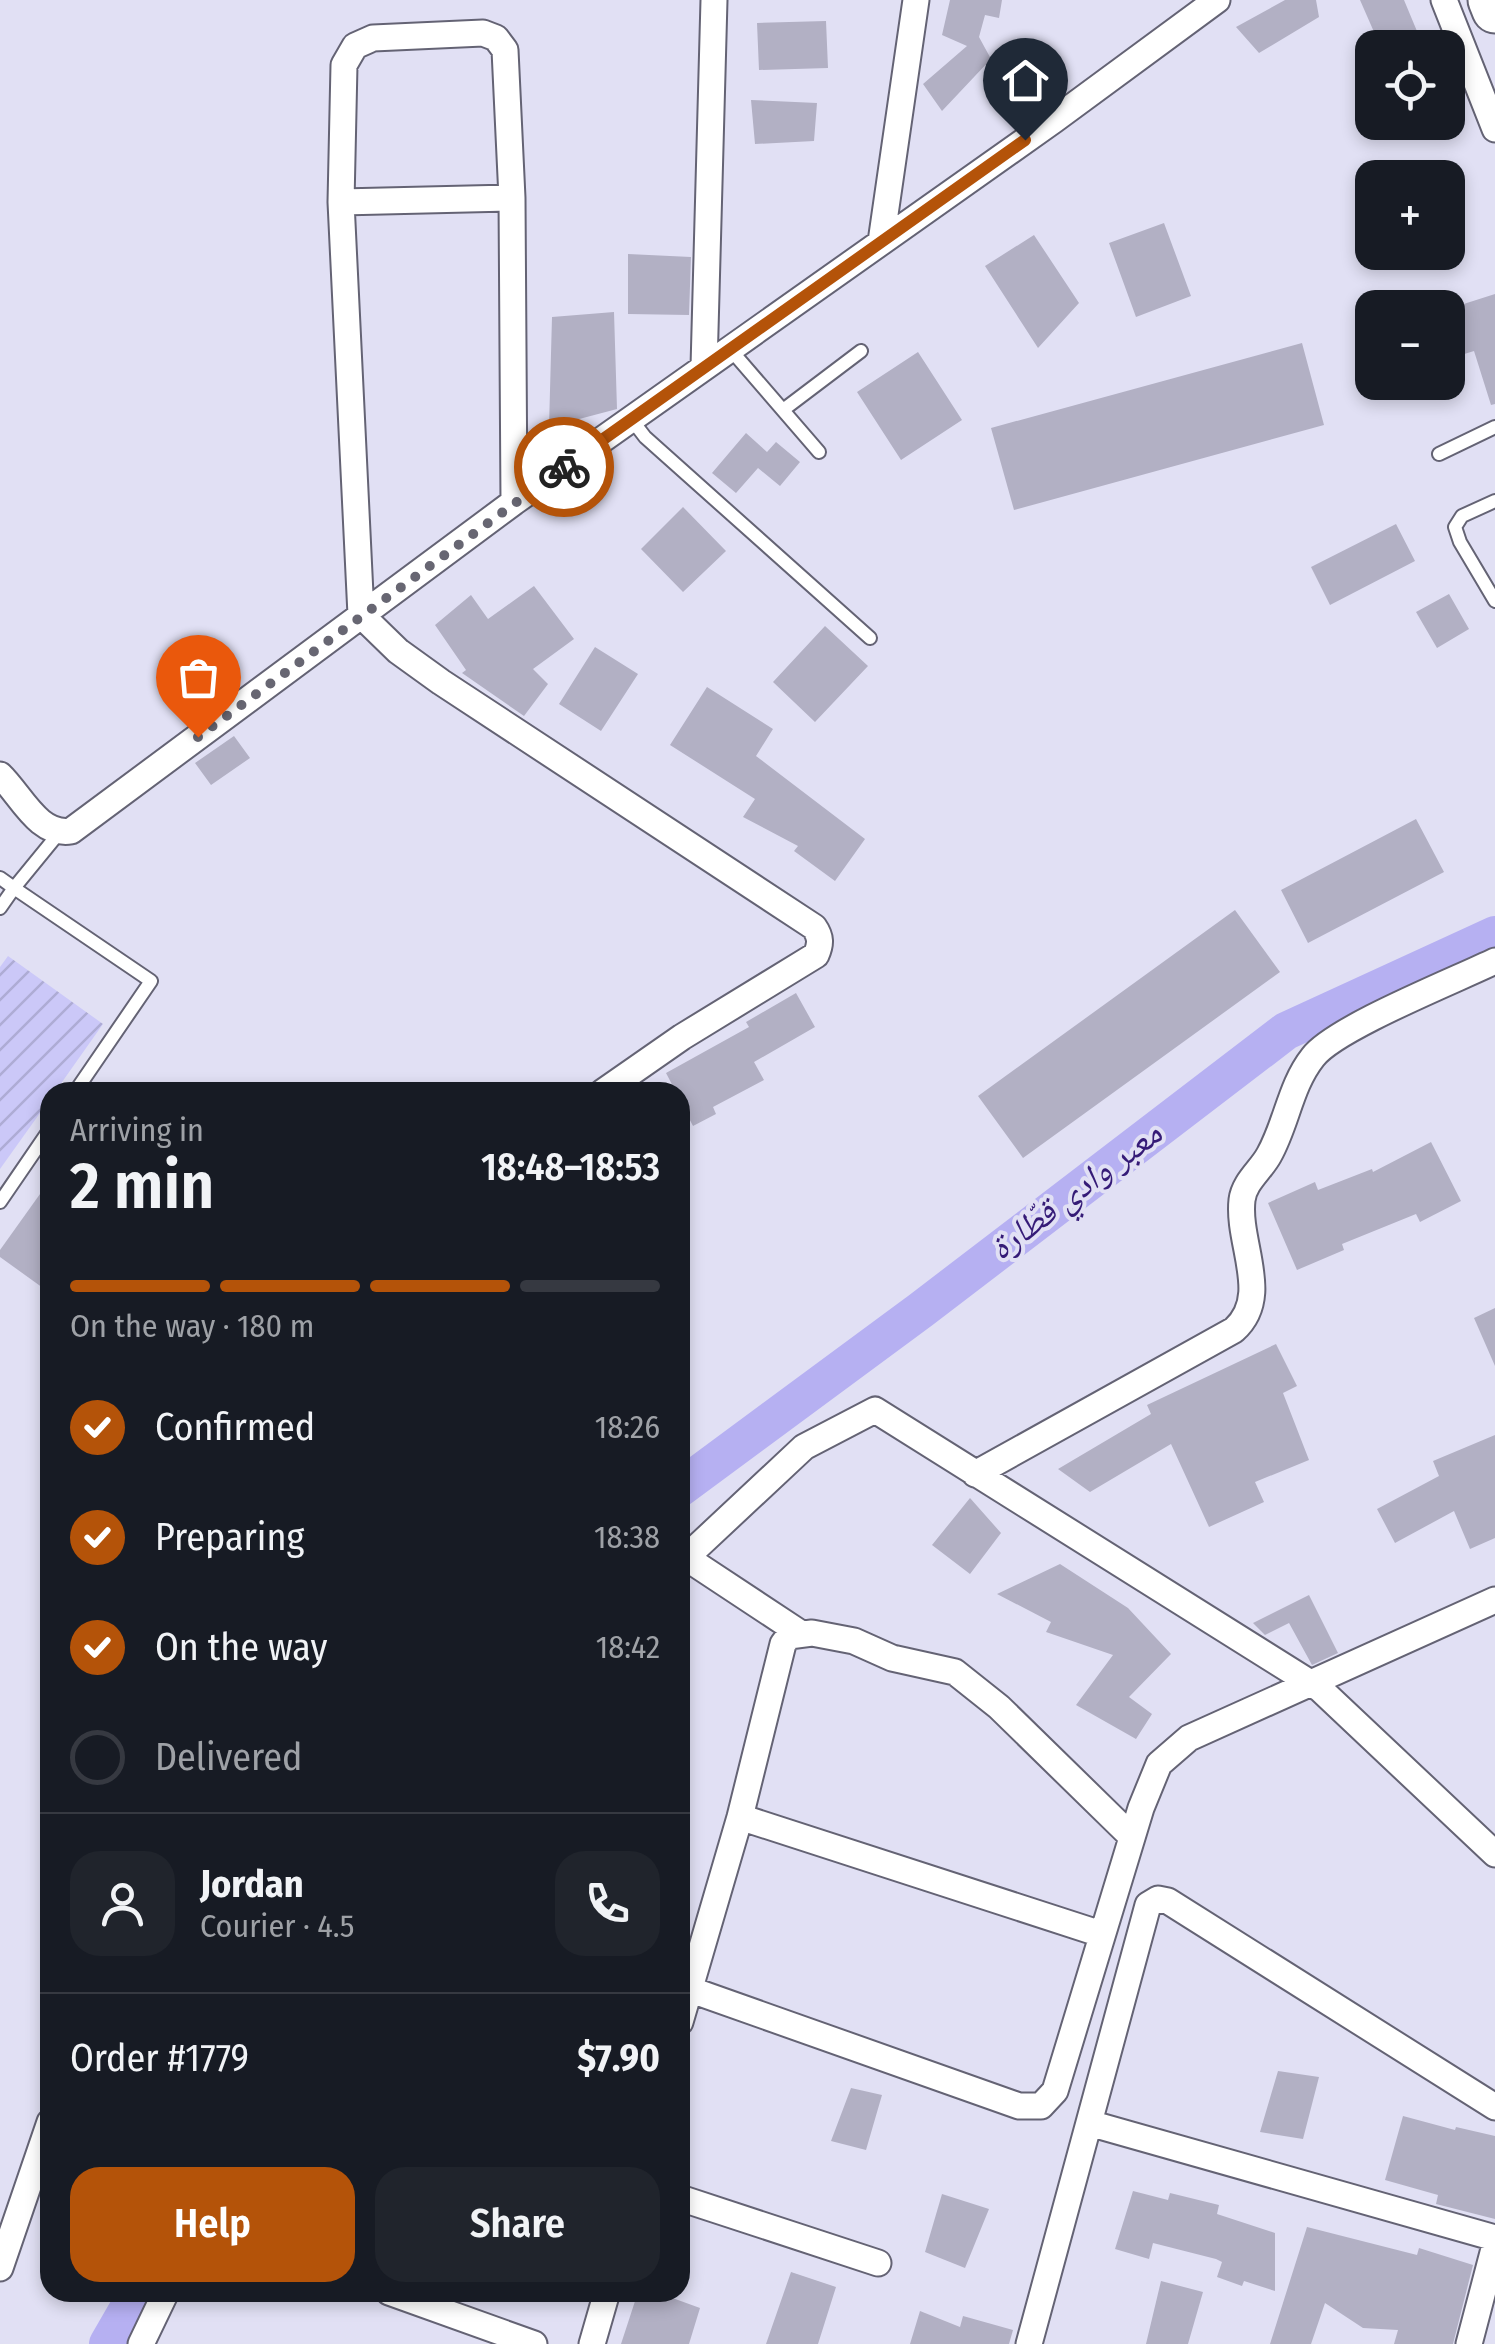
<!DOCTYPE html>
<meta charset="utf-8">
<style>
:root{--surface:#171b24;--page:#20242c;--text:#f1f3f6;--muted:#9ea1a6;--line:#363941;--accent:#b45309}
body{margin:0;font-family:"Fira Sans Condensed","Noto Naskh Arabic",sans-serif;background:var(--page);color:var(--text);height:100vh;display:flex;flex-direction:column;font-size:38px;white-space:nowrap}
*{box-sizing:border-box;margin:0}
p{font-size:32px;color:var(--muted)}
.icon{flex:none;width:55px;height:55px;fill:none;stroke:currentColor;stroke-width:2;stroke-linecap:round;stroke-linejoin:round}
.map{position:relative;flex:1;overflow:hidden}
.panel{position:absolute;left:40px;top:1082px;width:650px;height:1220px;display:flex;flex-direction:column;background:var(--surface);border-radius:30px;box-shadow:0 5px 15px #0003}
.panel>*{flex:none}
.controls{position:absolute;left:1355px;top:30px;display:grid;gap:20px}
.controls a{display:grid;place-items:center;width:110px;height:110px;border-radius:20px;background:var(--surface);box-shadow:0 5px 15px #0003;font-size:50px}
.pin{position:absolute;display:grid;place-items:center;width:85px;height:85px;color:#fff;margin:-102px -42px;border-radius:50% 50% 50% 0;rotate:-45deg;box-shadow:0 0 10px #0007}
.pin .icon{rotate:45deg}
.courier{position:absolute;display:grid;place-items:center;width:100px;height:100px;margin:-50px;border:8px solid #b45309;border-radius:50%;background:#fff;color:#222;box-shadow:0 2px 12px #0007}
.headline em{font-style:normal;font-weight:600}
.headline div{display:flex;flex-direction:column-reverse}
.headline{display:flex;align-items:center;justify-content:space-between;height:170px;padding:0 30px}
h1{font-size:65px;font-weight:600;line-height:75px}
.bar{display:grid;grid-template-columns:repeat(4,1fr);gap:15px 10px;align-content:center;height:120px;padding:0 30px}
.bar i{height:12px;border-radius:8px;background:var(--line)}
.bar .active{background:var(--accent)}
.bar p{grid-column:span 4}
.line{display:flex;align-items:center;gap:25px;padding:0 30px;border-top:2px solid var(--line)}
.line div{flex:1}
.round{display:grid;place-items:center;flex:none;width:105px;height:105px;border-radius:30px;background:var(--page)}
ol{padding:0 30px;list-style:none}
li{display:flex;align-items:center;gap:30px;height:110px}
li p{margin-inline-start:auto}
li .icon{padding:10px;border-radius:50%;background:var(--accent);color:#fff;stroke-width:4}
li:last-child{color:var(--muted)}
li i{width:55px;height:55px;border:5px solid var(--line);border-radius:50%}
.cta{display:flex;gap:20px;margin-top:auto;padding:20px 30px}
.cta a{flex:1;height:115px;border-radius:30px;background:var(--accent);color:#fff;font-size:40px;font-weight:600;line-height:115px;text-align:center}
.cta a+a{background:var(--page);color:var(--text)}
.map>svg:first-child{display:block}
.garden{fill:url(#garden-furrows)}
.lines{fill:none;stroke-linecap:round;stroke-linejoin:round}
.river{stroke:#b6b0f2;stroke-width:38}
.building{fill:#b2b0c4}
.lane-casing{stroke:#646374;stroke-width:16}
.street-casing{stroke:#646374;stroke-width:29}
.highway-casing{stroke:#646374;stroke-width:49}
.lane{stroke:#fff;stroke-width:12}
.street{stroke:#fff;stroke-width:25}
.highway{stroke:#fff;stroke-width:45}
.done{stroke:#676672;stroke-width:10;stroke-dasharray:0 18}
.route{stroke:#b45309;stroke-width:12}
.labels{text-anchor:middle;stroke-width:8;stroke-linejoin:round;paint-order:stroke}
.water-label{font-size:35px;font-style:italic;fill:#351b77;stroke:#e1e0f4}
</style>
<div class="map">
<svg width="1495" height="2344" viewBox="0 0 1495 2344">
<defs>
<pattern id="garden-furrows" width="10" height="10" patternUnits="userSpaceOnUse" patternTransform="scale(2.5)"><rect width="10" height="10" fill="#cbc8f8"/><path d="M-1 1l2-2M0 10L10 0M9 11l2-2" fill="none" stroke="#aeacd5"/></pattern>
</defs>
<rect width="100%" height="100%" fill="#e1e0f4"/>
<path class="garden" d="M8 956 103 1024 55 1092H50V1099L0 1169V967Z"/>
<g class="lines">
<path class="river" d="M680 1488 921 1310 1286 1031 1495 935
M108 2344 138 2292"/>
</g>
<path class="building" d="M950 0H1002L999 18 985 15 979 37 991 59 942 111 923 84 967 46 942 35Z
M1285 0H1316L1319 17 1259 53 1236 27Z
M1360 0H1404L1424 48H1381Z
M826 21 828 68 759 70 757 23Z
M1041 59 1058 88 1008 118 991 88Z
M751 100 817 103 814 141 755 144Z
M1164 223 1191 296 1136 317 1109 243Z
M1034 235 1079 303 1038 348 985 266Z
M628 254 691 257 689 315 628 314Z
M1495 294V404L1491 405 1474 351 1448 359V309Z
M614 312 617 409 549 427 552 317Z
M1302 343 1324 425 1014 510 991 428Z
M918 352 962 420 901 460 857 392Z
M746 433 767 452 776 442 800 462 780 486 758 468 736 493 712 473Z
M683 507 726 551 683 592 641 549Z
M1396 524 1415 561 1330 605 1311 567Z
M534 586 574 639 533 669 548 684 524 716 462 673 466 670 435 625 471 595 488 619Z
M1449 594 1469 629 1437 648 1416 612Z
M825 626 868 666 815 722 773 682Z
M595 647 638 674 601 731 559 704Z
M707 687 773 729 756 756 865 839 835 881 794 851 798 846 743 817 755 799 670 745Z
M234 736 250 758 211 785 195 763Z
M1416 819 1444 872 1308 943 1281 890Z
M1235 910 1280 972 1023 1158 978 1096Z
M796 993 815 1027 754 1062 764 1080 713 1107 716 1114 693 1126 680 1101V1092H676L666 1073 749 1027 746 1022Z
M1431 1142 1461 1201 1420 1222 1416 1214 1342 1244 1344 1250 1297 1270 1268 1203 1315 1182 1318 1190 1372 1169 1373 1172Z
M50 1180V1293L0 1257V1250Z
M1495 1308V1366L1474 1318Z
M1276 1344 1297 1386 1283 1393 1309 1460 1255 1482 1264 1502 1209 1527 1171 1444 1090 1492 1058 1469 1151 1414 1147 1405Z
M1495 1435V1538L1470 1549 1454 1511 1395 1543 1377 1509 1439 1476 1433 1461Z
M970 1498 1001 1533 970 1574 932 1545Z
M1060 1564 1128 1608 1171 1654 1129 1697 1152 1714 1136 1739 1076 1705 1113 1655 1046 1632 1051 1622 997 1594Z
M1309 1595 1338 1653 1312 1665 1289 1623 1265 1635 1253 1623Z
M1278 2071 1319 2077 1303 2139 1260 2132Z
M851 2088 882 2095 866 2150 831 2141Z
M1403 2116 1455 2130 1456 2127 1495 2136V2219L1436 2204 1438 2195 1385 2180Z
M1133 2191 1168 2200 1170 2193 1219 2205 1217 2214 1275 2233V2291L1244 2281 1242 2286 1217 2277 1222 2262 1216 2259 1153 2243 1149 2259 1115 2249Z
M942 2194 989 2209 965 2268 925 2252Z
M1307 2227 1417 2255 1419 2248 1473 2265 1453 2344H1394L1398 2330 1363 2328 1325 2303 1311 2344H1270Z
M791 2272 836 2287 818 2344H766Z
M1161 2281 1203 2292 1188 2344H1146Z
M638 2292H656L700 2308 689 2344H621Z
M920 2311 960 2327 963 2316 1013 2330 1009 2344H910Z"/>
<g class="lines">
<defs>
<path id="lane" d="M730 349 819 452
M783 410 861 351
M632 420 645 437 870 638
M1439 454 1495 427
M1495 501 1462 516 1455 527 1460 542 1495 601
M59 833 14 888 151 981 75 1092
M0 878 14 888 0 908
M0 1202 50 1129"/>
<path id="street" d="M1444 0 1495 129
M341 202 512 198
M881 242 916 0
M704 367 714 0
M514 502 512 198 505 50 496 38 483 33 373 38 355 46 344 65 341 202 361 615 398 651 441 682 814 927C821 937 821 944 816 955L682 1037 603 1092
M0 775C21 795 38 836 71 831L514 502 1054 120 1217 0
M975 1474 1234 1330C1272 1296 1237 1244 1242 1200 1244 1182 1261 1170 1269 1155 1287 1123 1290 1086 1313 1057 1335 1028 1456 980 1495 961
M685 1557 800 1633
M680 1563 804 1447 875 1410 1320 1689 1495 1854
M740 1817 1101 1934
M680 1986 1019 2106H1041L1055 2091 1141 1808 1159 1764 1189 1738 1495 1600
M680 2022 740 1817 783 1644 789 1636 812 1633 854 1641 892 1658 955 1672 999 1707 1132 1837
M1089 2123 1495 2238
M680 2198 878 2263
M0 2268 50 2122
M389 2292 534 2344
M141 2344 166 2292
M592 2344 607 2292
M1029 2344 1148 1905 1158 1899 1168 1901 1495 2107
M1469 2344 1495 2245"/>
<path id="highway" d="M1491 0 1495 10"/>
</defs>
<use href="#lane" class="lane-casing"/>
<use href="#street" class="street-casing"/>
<use href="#highway" class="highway-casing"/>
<use href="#lane" class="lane"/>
<use href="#street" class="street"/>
<use href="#highway" class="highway"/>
</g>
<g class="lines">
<path class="done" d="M198 737 564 467"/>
<path class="route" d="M564 467 1025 140"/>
</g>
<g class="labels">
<g class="water-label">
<text transform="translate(1075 1190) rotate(-37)" y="12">معبر وادي قطّارة</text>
</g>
</g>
</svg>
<div class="controls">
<a><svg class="icon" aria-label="locate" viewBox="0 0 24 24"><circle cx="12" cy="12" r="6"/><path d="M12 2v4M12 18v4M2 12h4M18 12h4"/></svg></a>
<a>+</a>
<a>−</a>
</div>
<div class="pin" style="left:198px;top:737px;background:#ea580c"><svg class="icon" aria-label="bag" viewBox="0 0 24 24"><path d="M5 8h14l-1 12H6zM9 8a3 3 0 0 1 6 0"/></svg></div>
<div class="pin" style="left:1025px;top:140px;background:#1f2937"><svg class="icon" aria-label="home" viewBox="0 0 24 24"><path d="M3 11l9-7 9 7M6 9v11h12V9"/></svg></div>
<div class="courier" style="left:564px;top:467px"><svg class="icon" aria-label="bike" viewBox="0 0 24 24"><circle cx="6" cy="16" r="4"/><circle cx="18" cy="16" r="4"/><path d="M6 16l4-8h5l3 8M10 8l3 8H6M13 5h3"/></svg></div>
<section class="panel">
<div class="headline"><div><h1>2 min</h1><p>Arriving in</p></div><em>18:48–18:53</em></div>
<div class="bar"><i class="active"></i><i class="active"></i><i class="active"></i><i></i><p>On the way · 180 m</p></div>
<ol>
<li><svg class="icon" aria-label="check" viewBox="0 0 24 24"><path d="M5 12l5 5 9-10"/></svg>Confirmed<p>18:26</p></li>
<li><svg class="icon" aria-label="check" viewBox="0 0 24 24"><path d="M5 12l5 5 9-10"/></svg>Preparing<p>18:38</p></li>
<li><svg class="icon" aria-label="check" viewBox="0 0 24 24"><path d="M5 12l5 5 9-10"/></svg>On the way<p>18:42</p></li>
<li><i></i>Delivered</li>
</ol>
<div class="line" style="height:180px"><a class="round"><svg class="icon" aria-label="person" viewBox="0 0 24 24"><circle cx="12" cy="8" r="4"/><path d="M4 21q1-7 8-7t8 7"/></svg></a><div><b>Jordan</b><p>Courier · 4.5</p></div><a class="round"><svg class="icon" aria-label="phone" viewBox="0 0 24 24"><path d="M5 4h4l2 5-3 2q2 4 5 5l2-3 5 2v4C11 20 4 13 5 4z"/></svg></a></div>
<div class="line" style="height:130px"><div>Order #1779</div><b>$7.90</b></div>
<div class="cta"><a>Help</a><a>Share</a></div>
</section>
</div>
